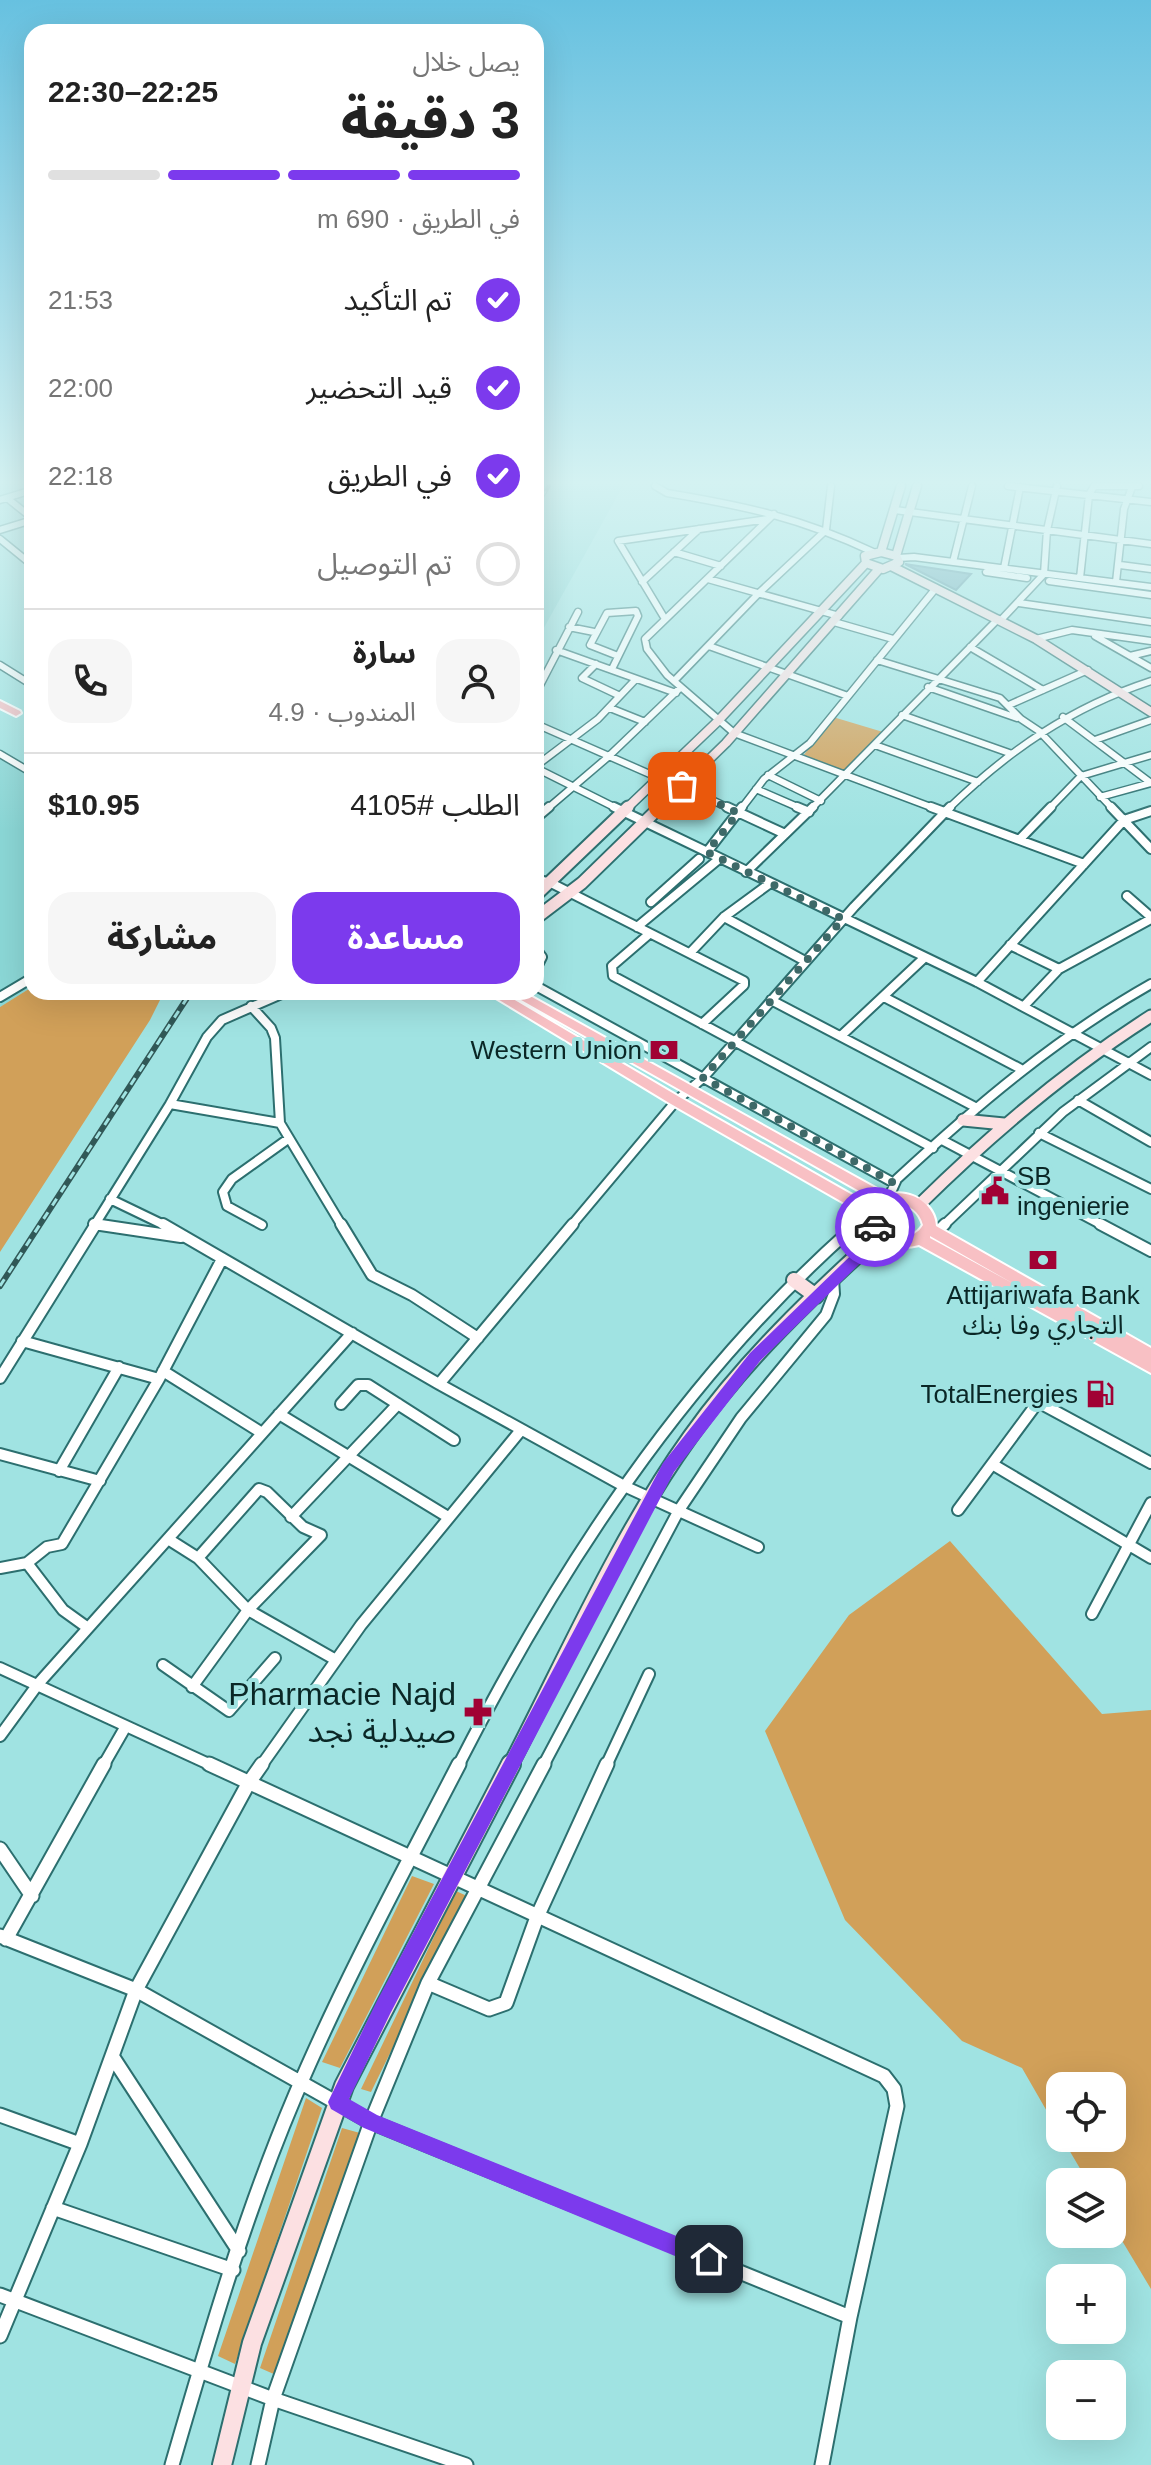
<!DOCTYPE html>
<html lang="ar">
<meta charset="utf-8">
<style>
:root{--surface:#fff;--page:#f6f6f6;--text:#222;--muted:#767676;--line:#e0e0e0;--accent:#7c3aed}
body{margin:0;font-family:Arial,"Noto Sans Arabic",sans-serif;background:var(--page);color:var(--text);direction:rtl;height:100vh;display:flex;flex-direction:column;font-size:30px;white-space:nowrap}
*{box-sizing:border-box;margin:0}
p{font-size:26px;color:var(--muted)}
.icon{flex:none;width:44px;height:44px;fill:none;stroke:currentColor;stroke-width:2;stroke-linecap:round;stroke-linejoin:round}
.map{position:relative;flex:1;overflow:hidden;direction:ltr}
.drawer{position:absolute;left:24px;top:24px;width:520px;height:976px;display:flex;flex-direction:column;background:var(--surface);border-radius:24px;box-shadow:0 8px 32px #0002;direction:rtl}
.drawer>*{flex:none}
.controls{position:absolute;left:1046px;top:2072px;display:grid;gap:16px}
.controls a{display:grid;place-items:center;width:80px;height:80px;border-radius:16px;background:var(--surface);box-shadow:0 8px 32px #0002;font-size:40px}
.pin{position:absolute;display:grid;place-items:center;width:68px;height:68px;color:#fff;margin:-34px;border-radius:16px;box-shadow:0 4px 12px #0006}
.courier{position:absolute;display:grid;place-items:center;width:80px;height:80px;margin:-40px;border:6px solid #7c3aed;border-radius:50%;background:#fff;color:#222;box-shadow:0 2px 10px #0007}
.overview em{font-style:normal;font-weight:800}
.overview div{display:flex;flex-direction:column-reverse}
.overview{display:flex;align-items:center;justify-content:space-between;height:136px;padding:0 24px}
h1{font-size:52px;font-weight:800;line-height:60px}
.bar{display:grid;grid-template-columns:repeat(4,1fr);gap:12px 8px;align-content:center;height:96px;padding:0 24px}
.bar i{height:10px;border-radius:6px;background:var(--line)}
.bar .active{background:var(--accent)}
.bar p{grid-column:span 4}
.line{display:flex;align-items:center;gap:20px;padding:0 24px;border-top:2px solid var(--line)}
.line div{flex:1}
.round{display:grid;place-items:center;flex:none;width:84px;height:84px;border-radius:24px;background:var(--page)}
ol{padding:0 24px;list-style:none}
li{display:flex;align-items:center;gap:24px;height:88px}
li p{margin-inline-start:auto}
li .icon{padding:8px;border-radius:50%;background:var(--accent);color:#fff;stroke-width:4}
li:last-child{color:var(--muted)}
li i{width:44px;height:44px;border:4px solid var(--line);border-radius:50%}
.primary-button{display:flex;gap:16px;margin-top:auto;padding:16px 24px}
.primary-button a{flex:1;height:92px;border-radius:24px;background:var(--accent);color:#fff;font-size:32px;font-weight:800;line-height:92px;text-align:center}
.primary-button a+a{background:var(--page);color:var(--text)}
.map>svg:first-child{display:block}
.built{fill:#8bd7d6}
.green{fill:#d1a059}
.building{fill:#65a3b2;stroke:#4f8c9b;stroke-width:2}
.lines{fill:none;stroke-linecap:round;stroke-linejoin:round}
.street-far3-casing{stroke:#2c6f6f;stroke-width:9}
.street-far2-casing{stroke:#2c6f6f;stroke-width:12}
.street-far1-casing{stroke:#2c6f6f;stroke-width:14}
.street-casing{stroke:#2c6f6f;stroke-width:17}
.secondary-far3-casing{stroke:#2c6f6f;stroke-width:11}
.secondary-far2-casing{stroke:#2c6f6f;stroke-width:15}
.secondary-far1-casing{stroke:#2c6f6f;stroke-width:18}
.secondary-casing{stroke:#2c6f6f;stroke-width:22}
.primary-casing{stroke:#fff;stroke-width:4}
.street-far3{stroke:#fff;stroke-width:6}
.street-far2{stroke:#fff;stroke-width:8}
.street-far1{stroke:#fff;stroke-width:10}
.street{stroke:#fff;stroke-width:13}
.secondary-far3{stroke:#fce0e2;stroke-width:8}
.secondary-far2{stroke:#fce0e2;stroke-width:11}
.secondary-far1{stroke:#fce0e2;stroke-width:14}
.secondary{stroke:#fce0e2;stroke-width:18}
.primary{fill:#f8c0c4;fill-rule:evenodd}
.rail-far1-casing{stroke:#315857;stroke-width:4}
.rail-casing{stroke:#315857;stroke-width:6}
.rail-far1{stroke:#a0e3e2;stroke-width:2;stroke-dasharray:6;stroke-linecap:butt}
.rail{stroke:#a0e3e2;stroke-width:3;stroke-dasharray:8;stroke-linecap:butt}
.route{fill:#7c3aed}
.done{stroke:#3e6968;stroke-width:8;stroke-dasharray:0 14.4}
.labels{text-anchor:middle;stroke-width:8;stroke-linejoin:round;paint-order:stroke}
.poi-label{font-size:26px;fill:#0a2726;stroke:#a0e3e2;text-anchor:end}
.near-poi-label{font-size:32px;fill:#0a2726;stroke:#a0e3e2;text-anchor:end}
</style>
<div class="map">
<svg width="1151" height="2465" viewBox="0 0 1151 2465">
<rect width="100%" height="100%" fill="#a0e3e2"/>
<path class="built" d="M536 486H623L536 642Z
M0 754 32 774V987L0 1007Z"/>
<path class="green" d="M833 717 883 732 844 774 803 756Z
M32 987V992H164L150 1020 0 1252V1007Z
M950 1541 1102 1714 1151 1710V2289L1112 2224V2182H1088L1062 2138H1112V2086H1060V2134L1022 2068 962 2041 845 1920 765 1731 849 1615Z
M412 1876 434 1884 340 2068 322 2062Z
M456 1891 467 1896 371 2092 361 2089Z
M306 2098 322 2108 235 2364 218 2356Z
M342 2128 360 2133 276 2375 260 2368Z"/>
<path class="building" d="M905 564 971 574 956 590Z"/>
<g class="lines">
<defs>
<path id="street-far3" d="M655 486 667 493C745 506 801 518 873 552
M1008 486 1151 502
M1095 486H1139
M7 498 32 518
M0 500 32 490
M895 510 1151 544
M774 514 645 639 647 649 667 675 734 733 936 809
M0 530 32 520
M0 539 32 565
M674 552 721 566
M898 558 914 557 1151 587
M953 562 972 486
M1120 565 1151 569
M1004 568 1020 487
M986 572 1027 578
M1080 578 1089 495 1094 486
M708 579 839 616
M1049 581 1151 595
M642 582 699 529
M1116 582 1124 509 1132 487
M1019 603 1151 622
M665 619 618 541 768 519
M1001 620 1044 574 1047 530 1057 486
M834 622 893 639
M569 627 594 632
M1095 636 1151 668
M1036 639 1072 630 1151 641
M709 646 848 696
M970 647 1043 690
M556 650 676 693
M1130 656 1151 651
M877 660 1000 698 1021 719 1039 731 1113 809
M596 664 582 678 618 695
M0 665 32 685
M612 669 638 616 636 611 607 613 590 645 618 656
M674 681 759 593 826 530 831 486
M928 687 1017 718
M536 693 578 612
M1009 705 1088 670
M610 708 645 722
M902 715 1012 754
M1063 717 1151 783
M536 724 661 779
M1095 740 1151 720
M875 745 978 782
M0 754 32 773
M536 766 598 719 636 679
M536 768 618 809
M768 775 821 801
M682 786 731 809
M756 789 802 809
M1100 797 1151 783
M547 809 608 757 680 688
M741 809 764 779 810 743 936 588
M811 809 998 619
M948 809C1008 751 1071 707 1151 681
M1049 809 1081 776 1151 755"/>
<path id="street-far2" d="M614 807 977 982 1151 1075
M727 807 785 834
M797 807 809 812
M931 807 1084 864
M1111 807 1151 849
M536 818 549 807
M1020 839 1051 807
M707 852 742 807
M746 872 813 807
M536 879 551 883 744 981V985L702 1024
M1127 896 1151 917
M651 902 699 859
M724 917 805 961
M637 927 719 859
M648 935 612 966 613 976 933 1148
M1010 945 1059 969
M536 949 542 957 536 969
M690 953 724 917 769 884
M977 982 1124 820 1151 811
M536 986 894 1183
M0 997 32 978
M884 997 1021 1069
M771 1000 977 1108
M251 1006 271 1028 275 1038 280 1123
M1024 1006 1059 969 1151 919
M842 1035 923 959
M1078 1100 1151 1142
M170 1104 280 1123 342 1226
M1039 1133 1151 1189
M942 1140 1104 1226
M110 1199 166 1226
M888 1199 897 1179C976 1106 1057 1037 1151 984
M94 1224 107 1226
M262 1225 227 1206 223 1192 232 1179 288 1139
M94 1226 170 1104 207 1037 222 1020 286 992
M571 1226 676 1101 703 1078 854 907 950 807
M943 1226 1063 1112 1151 1047"/>
<path id="street-far1" d="M94 1224 181 1237
M163 1224 439 1384 624 1486 758 1547
M341 1224 372 1275 412 1295 478 1338
M1100 1224 1151 1251
M936 1233 945 1224
M22 1341 159 1379
M163 1371 262 1433
M0 1378 96 1224
M439 1384 573 1224
M341 1404 358 1385H368L454 1440
M279 1414 448 1517
M0 1454 100 1481
M992 1464 1151 1558
M59 1471 119 1367
M958 1510 1038 1402 1151 1463
M291 1517 398 1404
M168 1539 198 1558 248 1610 336 1660
M27 1563 63 1610 88 1628
M0 1568 27 1563 47 1547 62 1544 159 1379 222 1259
M1092 1614 1151 1503
M163 1665 229 1711 275 1658
M0 1668 213 1766
M192 1687 248 1610 321 1535 303 1527 267 1492 259 1489 198 1558
M0 1736 38 1684 352 1333
M103 1766 126 1726
M261 1766 361 1625 521 1430
M458 1766C559 1568 682 1380 849 1231
M543 1766 679 1510 741 1418 826 1315 834 1294 833 1279
M606 1766 649 1674"/>
<path id="street" d="M209 1764 884 2076 894 2089 897 2106 850 2317 822 2465
M0 1849 32 1896
M0 1936 136 1990 371 2122 850 2317
M6 1939 104 1764
M428 1983 489 2009 506 2003 537 1917 607 1764
M112 2056 239 2251
M0 2115 80 2144
M53 2208 233 2270
M0 2295 273 2399 466 2465
M0 2336 80 2144 136 1990 248 1784 262 1764
M172 2465C208 2341 244 2216 295 2096 343 1983 402 1874 459 1764
M258 2465 273 2399 371 2122 428 1983 544 1764"/>
<path id="secondary-far3" d="M881 552 901 486
M881 552 896 556 899 562 883 569 866 563 865 556Z
M896 556 917 486
M893 567 1036 639 1151 712
M626 809 717 722 866 563
M658 809 726 743 879 569"/>
<path id="secondary-far2" d="M536 895 628 807
M536 918 582 883 660 807
M963 1120 1004 1124
M919 1205C991 1134 1066 1070 1151 1016"/>
<path id="secondary-far1" d="M794 1280 816 1296
M510 1766C566 1658 619 1536 690 1437 744 1361 812 1296 881 1234"/>
<path id="secondary" d="M222 2465 252 2343 344 2086 511 1764"/>
<path id="primary" d="M0 701 20 711 21 713 16 716 0 708Z
M486 992H501L681 1098 870 1205 877 1201 507 992H523L888 1195C910 1188 935 1204 936 1226L1151 1348V1373L919 1245C896 1251 869 1243 867 1216L671 1104ZM896 1203C910 1205 919 1211 923 1225 911 1246 878 1236 882 1212ZM930 1236 1014 1284 930 1238Z"/>
</defs>
<use href="#street-far3" class="street-far3-casing"/>
<use href="#street-far2" class="street-far2-casing"/>
<use href="#street-far1" class="street-far1-casing"/>
<use href="#street" class="street-casing"/>
<use href="#secondary-far3" class="secondary-far3-casing"/>
<use href="#secondary-far2" class="secondary-far2-casing"/>
<use href="#secondary-far1" class="secondary-far1-casing"/>
<use href="#secondary" class="secondary-casing"/>
<use href="#primary" class="primary-casing"/>
<use href="#street-far3" class="street-far3"/>
<use href="#street-far2" class="street-far2"/>
<use href="#street-far1" class="street-far1"/>
<use href="#street" class="street"/>
<use href="#secondary-far3" class="secondary-far3"/>
<use href="#secondary-far2" class="secondary-far2"/>
<use href="#secondary-far1" class="secondary-far1"/>
<use href="#secondary" class="secondary"/>
<use href="#primary" class="primary"/>
<defs>
<path id="rail-far1" d="M536 506 549 486"/>
<path id="rail" d="M0 1286 191 992"/>
</defs>
<use href="#rail-far1" class="rail-far1-casing"/>
<use href="#rail" class="rail-casing"/>
<use href="#rail-far1" class="rail-far1"/>
<use href="#rail" class="rail"/>
</g>
<linearGradient id="sky" x2="0" y2="1"><stop stop-color="#67c1e0"/><stop offset="0.58" stop-color="#d4f2f2"/><stop offset="1" stop-color="#d4f2f2" stop-opacity="0"/></linearGradient>
<rect width="1151" height="831" fill="url(#sky)"/>
<path class="route" d="M875 1222 886 1231V1238L760 1361 674 1472 390 2014 349 2099 377 2115 716 2252 719 2259 716 2267 709 2270 364 2128 331 2109 328 2102 377 2001 663 1463 750 1353 873 1234 869 1227Z"/>
<g class="lines">
<path class="done" d="M682 786 738 813 707 852 843 919 703 1078 894 1183 888 1199 878 1205 873 1213 875 1227"/>
</g>
<defs>
<symbol id="bank-bare" viewBox="-9 -9 18 18"><path d="M-6-4H6V4H-6ZM0-2.3a2.3 2.3 0 1 0 0 4.6a2.3 2.3 0 1 0 0-4.6Z" fill="#a10134" stroke="#a0e3e2" stroke-width="2.5" paint-order="stroke"/></symbol>
<symbol id="civic-bare" viewBox="-9 -9 18 18"><path d="M-.6-6.5H3V-4.5H.6V-3L4-1V1h2V6H-6V1h2V-1L-.6-3ZM-1.2 2.5V6h2.4V2.5Z" fill="#a10134" stroke="#a0e3e2" stroke-width="2.5" paint-order="stroke"/></symbol>
<symbol id="fuel-bare" viewBox="-9 -9 18 18"><path d="M-5.5-6h7V0h2V4h1.3V-2.5L3-4.5l.8-.8L6-3V5H2.5V1h-1V6h-7ZM-4.2-4.7v3.2H.2V-4.7Z" fill="#a10134" stroke="#a0e3e2" stroke-width="2.5" paint-order="stroke"/></symbol>
<symbol id="pharmacy-bare" viewBox="-9 -9 18 18"><path d="M-2-6h4v4h4v4h-4v4h-4v-4h-4v-4h4Z" fill="#a10134" stroke="#a0e3e2" stroke-width="2.5" paint-order="stroke"/></symbol>
</defs>
<g fill-rule="evenodd">
<use href="#bank-bare" x="644" y="1030" width="40" height="40"/>
<use href="#civic-bare" x="975" y="1171" width="40" height="40"/>
<use href="#bank-bare" x="1023" y="1240" width="40" height="40"/>
<use href="#fuel-bare" x="1080" y="1374" width="40" height="40"/>
<use href="#pharmacy-bare" x="458" y="1692" width="40" height="40"/>
</g>
<g class="labels">
<g class="poi-label">
<text x="642" y="1059">Western Union</text>
<text x="1017" y="1185" text-anchor="start">SB<tspan x="1017" dy="30">ingenierie</tspan></text>
<text x="1043" y="1304" text-anchor="middle">Attijariwafa Bank<tspan x="1043" dy="30">التجاري وفا بنك</tspan></text>
<text x="1078" y="1403">TotalEnergies</text>
</g>
<g class="near-poi-label">
<text x="456" y="1705">Pharmacie Najd<tspan x="456" dy="37">صيدلية نجد</tspan></text>
</g>
</g>
</svg>
<div class="controls">
<a><svg class="icon" aria-label="locate" viewBox="0 0 24 24"><circle cx="12" cy="12" r="6"/><path d="M12 2v4M12 18v4M2 12h4M18 12h4"/></svg></a>
<a><svg class="icon" aria-label="layers" viewBox="0 0 24 24"><path d="M12 4l9 5-9 5-9-5zM3 14l9 5 9-5"/></svg></a>
<a>+</a>
<a>−</a>
</div>
<div class="pin" style="left:682px;top:786px;background:#ea580c"><svg class="icon" aria-label="bag" viewBox="0 0 24 24"><path d="M5 8h14l-1 12H6zM9 8a3 3 0 0 1 6 0"/></svg></div>
<div class="pin" style="left:709px;top:2259px;background:#1f2937"><svg class="icon" aria-label="home" viewBox="0 0 24 24"><path d="M3 11l9-7 9 7M6 9v11h12V9"/></svg></div>
<div class="courier" style="left:875px;top:1227px"><svg class="icon" aria-label="car" viewBox="0 0 24 24"><path d="M5 17H2v-5l4-1 3-4h7l3 4 3 1v5h-3M9 17h6M6 11h13"/><circle cx="7" cy="17" r="2"/><circle cx="17" cy="17" r="2"/></svg></div>
<section class="drawer">
<div class="overview"><div><h1>3 دقيقة</h1><p>يصل خلال</p></div><em>22:25–22:30</em></div>
<div class="bar"><i class="active"></i><i class="active"></i><i class="active"></i><i></i><p>في الطريق · 690 m</p></div>
<ol>
<li><svg class="icon" aria-label="check" viewBox="0 0 24 24"><path d="M5 12l5 5 9-10"/></svg>تم التأكيد<p>21:53</p></li>
<li><svg class="icon" aria-label="check" viewBox="0 0 24 24"><path d="M5 12l5 5 9-10"/></svg>قيد التحضير<p>22:00</p></li>
<li><svg class="icon" aria-label="check" viewBox="0 0 24 24"><path d="M5 12l5 5 9-10"/></svg>في الطريق<p>22:18</p></li>
<li><i></i>تم التوصيل</li>
</ol>
<div class="line" style="height:144px"><a class="round"><svg class="icon" aria-label="person" viewBox="0 0 24 24"><circle cx="12" cy="8" r="4"/><path d="M4 21q1-7 8-7t8 7"/></svg></a><div><b>سارة</b><p>المندوب · 4.9</p></div><a class="round"><svg class="icon" aria-label="phone" viewBox="0 0 24 24"><path d="M5 4h4l2 5-3 2q2 4 5 5l2-3 5 2v4C11 20 4 13 5 4z"/></svg></a></div>
<div class="line" style="height:104px"><div>الطلب #4105</div><b>$10.95</b></div>
<div class="primary-button"><a>مساعدة</a><a>مشاركة</a></div>
</section>
</div>
